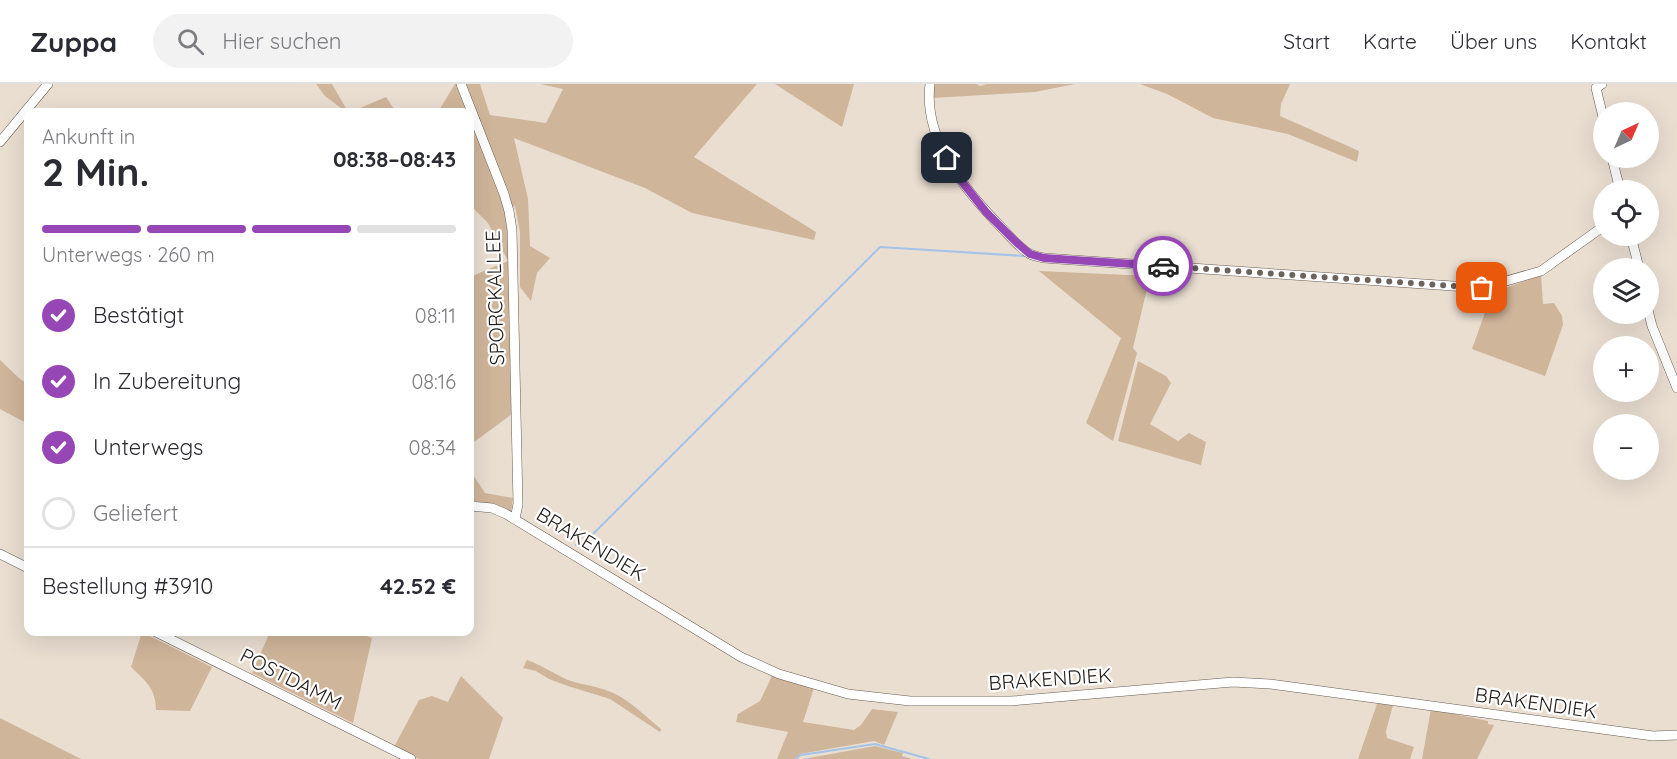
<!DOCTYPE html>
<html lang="de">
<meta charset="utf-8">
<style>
:root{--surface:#fff;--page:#f2f2f3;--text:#2b2b33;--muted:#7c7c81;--line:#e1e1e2;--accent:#9746b6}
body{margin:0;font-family:Quicksand,sans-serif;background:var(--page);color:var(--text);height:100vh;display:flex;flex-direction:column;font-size:22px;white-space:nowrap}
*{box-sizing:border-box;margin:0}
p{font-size:20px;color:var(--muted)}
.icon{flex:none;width:33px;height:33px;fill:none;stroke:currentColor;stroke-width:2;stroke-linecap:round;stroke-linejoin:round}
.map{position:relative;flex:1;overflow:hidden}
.sheet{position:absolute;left:24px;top:24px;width:450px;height:528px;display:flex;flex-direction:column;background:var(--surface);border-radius:12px;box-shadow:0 6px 24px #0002}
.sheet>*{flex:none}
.needle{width:39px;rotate:44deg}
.controls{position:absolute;left:1593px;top:18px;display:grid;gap:12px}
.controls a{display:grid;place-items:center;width:66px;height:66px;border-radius:50%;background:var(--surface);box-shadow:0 6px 24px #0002;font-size:30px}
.pin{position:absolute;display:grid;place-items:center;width:51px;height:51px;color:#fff;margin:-26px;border-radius:12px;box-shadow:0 3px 9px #0006}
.courier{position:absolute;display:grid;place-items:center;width:60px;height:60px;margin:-30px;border:4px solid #9746b6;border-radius:50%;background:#fff;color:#222;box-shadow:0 2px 8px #0007}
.headline em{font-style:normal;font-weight:800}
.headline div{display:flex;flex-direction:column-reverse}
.headline{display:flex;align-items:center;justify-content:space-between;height:102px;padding:0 18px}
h1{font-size:39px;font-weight:800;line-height:45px}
.bar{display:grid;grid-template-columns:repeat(4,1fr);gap:9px 6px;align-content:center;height:72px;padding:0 18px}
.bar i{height:8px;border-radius:4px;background:var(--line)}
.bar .active{background:var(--accent)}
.bar p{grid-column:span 4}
.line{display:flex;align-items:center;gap:15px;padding:0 18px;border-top:2px solid var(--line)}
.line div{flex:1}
ol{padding:0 18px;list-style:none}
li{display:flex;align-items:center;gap:18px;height:66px}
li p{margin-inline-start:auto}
li .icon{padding:6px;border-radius:50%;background:var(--accent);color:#fff;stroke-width:4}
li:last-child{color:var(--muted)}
li i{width:33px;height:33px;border:3px solid var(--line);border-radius:50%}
header{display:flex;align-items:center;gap:36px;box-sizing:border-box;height:84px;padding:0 30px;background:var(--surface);border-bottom:2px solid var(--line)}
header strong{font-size:28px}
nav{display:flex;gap:33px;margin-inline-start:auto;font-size:21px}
.search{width:420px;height:54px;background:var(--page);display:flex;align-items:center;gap:15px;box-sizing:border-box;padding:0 21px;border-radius:33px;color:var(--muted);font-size:22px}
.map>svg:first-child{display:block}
.green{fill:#cfb59a}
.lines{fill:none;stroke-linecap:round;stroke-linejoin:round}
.stream{stroke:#a4c3e8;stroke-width:2}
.minor-casing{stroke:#675c51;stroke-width:10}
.minor{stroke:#fff;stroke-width:9}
.done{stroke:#6b635c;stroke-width:6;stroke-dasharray:0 10.8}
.route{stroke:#9746b6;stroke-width:8}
.labels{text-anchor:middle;stroke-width:4.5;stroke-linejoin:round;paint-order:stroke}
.street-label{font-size:20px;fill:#26211d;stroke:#fff}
</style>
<header>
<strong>Zuppa</strong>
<div class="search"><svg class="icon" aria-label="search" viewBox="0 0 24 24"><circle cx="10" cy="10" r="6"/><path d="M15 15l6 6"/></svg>Hier suchen</div>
<nav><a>Start</a><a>Karte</a><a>Über uns</a><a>Kontakt</a></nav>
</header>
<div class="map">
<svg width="1677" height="675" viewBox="0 0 1677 675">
<rect width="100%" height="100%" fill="#eaded1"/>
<path class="green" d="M316 0H332L348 28H330L341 24 325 12Z
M455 0H480L490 31 546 39 563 5 540 0H757L694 73 816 148 814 156 692 129 645 104 514 54 528 115 530 162 550 174 537 189 531 217 520 203V148L515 122 506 125 510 168 508 177 512 330 470 361V193L508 177 488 139 470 121V28H438Z
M775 0H854L842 43Z
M934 0H976L980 2 987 0H1075L1035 8 932 14Z
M1140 0H1290L1281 20 1280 32 1359 67 1357 78 1288 50 1213 34 1167 10Z
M386 13 396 28H360L362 27 360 24Z
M1039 187 1150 192 1133 264 1137 269 1113 357 1086 339 1121 254Z
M1541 191 1543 220 1554 219 1562 232 1563 241 1545 292 1472 265 1492 209Z
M0 276 20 295 28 300V340L0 325Z
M1138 277 1166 292 1171 299 1150 340 1178 357 1189 349 1206 358 1201 381 1118 357Z
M470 386 485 409 513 414 511 429C497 422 485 417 470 417Z
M142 548 212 583 190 627 156 626C156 604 145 597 131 583Z
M270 548H355L372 554 353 639 252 589Z
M527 576C542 581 554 590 568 596 582 601 599 602 613 609 631 617 646 633 661 645L660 648 610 615 568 602 549 595 536 587 523 584Z
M771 590 814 604 803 638 854 646 861 641 872 625 898 628 884 661 874 657 800 670 798 675H777L788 648 736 638 738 630 760 617 771 594Z
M461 592 503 634 489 675H419L394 663 419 616 432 612 448 618Z
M1378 617 1393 621 1386 647 1387 654 1414 663 1410 675H1358Z
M1431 625 1488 637V640L1494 641 1477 675H1422Z
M0 634 81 675H0Z
M875 662 903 669 902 672 912 675H803Z"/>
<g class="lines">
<path class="stream" d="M576 461 583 460 880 163 1024 172
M795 675 801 671 875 660 929 675"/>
<defs>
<path id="minor" d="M461 0 504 110 509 127 512 146 518 420 515 435
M930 0C923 55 964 105 1000 142 1009 151 1019 164 1030 170 1034 172 1039 173 1044 174L1482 204 1541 187 1604 142
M1602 0 1596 4 1604 37
M0 58 48 0
M1612 74 1620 106
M1631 152 1639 184
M1648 226 1652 242 1677 304
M470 422 492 424 506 430 741 573 779 590 848 610 910 617H1011L1233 598 1270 600 1653 652 1677 651
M0 470 28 484
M156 548 411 675"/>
</defs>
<use href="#minor" class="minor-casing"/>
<use href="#minor" class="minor"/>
</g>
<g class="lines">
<path class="done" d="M1163 182 1482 204"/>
<path class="route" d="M947 74 959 94 986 128 1015 157 1030 170 1044 174 1163 182"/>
</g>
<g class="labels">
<g class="street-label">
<text transform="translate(495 214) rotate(-92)" y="7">SPORCKALLEE</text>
<text transform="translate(591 460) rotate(31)" y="7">BRAKENDIEK</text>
<text transform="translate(291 595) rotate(27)" y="7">POSTDAMM</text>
<text transform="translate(1050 595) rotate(-4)" y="7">BRAKENDIEK</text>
<text transform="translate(1536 619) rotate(8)" y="7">BRAKENDIEK</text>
</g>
</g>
</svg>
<div class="controls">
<a><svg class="needle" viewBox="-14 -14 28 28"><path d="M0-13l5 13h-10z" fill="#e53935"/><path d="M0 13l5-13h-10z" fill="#7c7c81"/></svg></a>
<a><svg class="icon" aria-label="locate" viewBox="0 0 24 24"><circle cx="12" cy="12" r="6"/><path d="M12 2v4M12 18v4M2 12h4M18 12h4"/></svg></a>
<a><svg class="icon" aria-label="layers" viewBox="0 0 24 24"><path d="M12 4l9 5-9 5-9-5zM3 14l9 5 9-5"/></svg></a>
<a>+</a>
<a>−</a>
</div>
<div class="pin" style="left:1482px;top:204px;background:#ea580c"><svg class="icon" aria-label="bag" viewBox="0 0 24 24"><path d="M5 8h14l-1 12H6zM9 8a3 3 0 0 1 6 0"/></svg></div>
<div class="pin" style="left:947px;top:74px;background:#1f2937"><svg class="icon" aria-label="home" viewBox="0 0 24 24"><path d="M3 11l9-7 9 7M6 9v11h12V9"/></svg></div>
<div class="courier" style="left:1163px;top:182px"><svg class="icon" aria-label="car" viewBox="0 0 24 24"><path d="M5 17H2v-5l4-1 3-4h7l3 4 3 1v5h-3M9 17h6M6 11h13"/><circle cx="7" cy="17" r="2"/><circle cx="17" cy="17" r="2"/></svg></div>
<section class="sheet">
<div class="headline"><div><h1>2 Min.</h1><p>Ankunft in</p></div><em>08:38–08:43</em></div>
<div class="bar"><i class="active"></i><i class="active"></i><i class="active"></i><i></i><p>Unterwegs · 260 m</p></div>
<ol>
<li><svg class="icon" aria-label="check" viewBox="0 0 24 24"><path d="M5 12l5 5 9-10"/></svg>Bestätigt<p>08:11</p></li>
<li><svg class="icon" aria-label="check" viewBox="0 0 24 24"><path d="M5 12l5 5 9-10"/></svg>In Zubereitung<p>08:16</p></li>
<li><svg class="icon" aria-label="check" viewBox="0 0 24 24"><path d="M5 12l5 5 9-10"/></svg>Unterwegs<p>08:34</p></li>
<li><i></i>Geliefert</li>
</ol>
<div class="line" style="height:78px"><div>Bestellung #3910</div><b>42.52 €</b></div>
</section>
</div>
